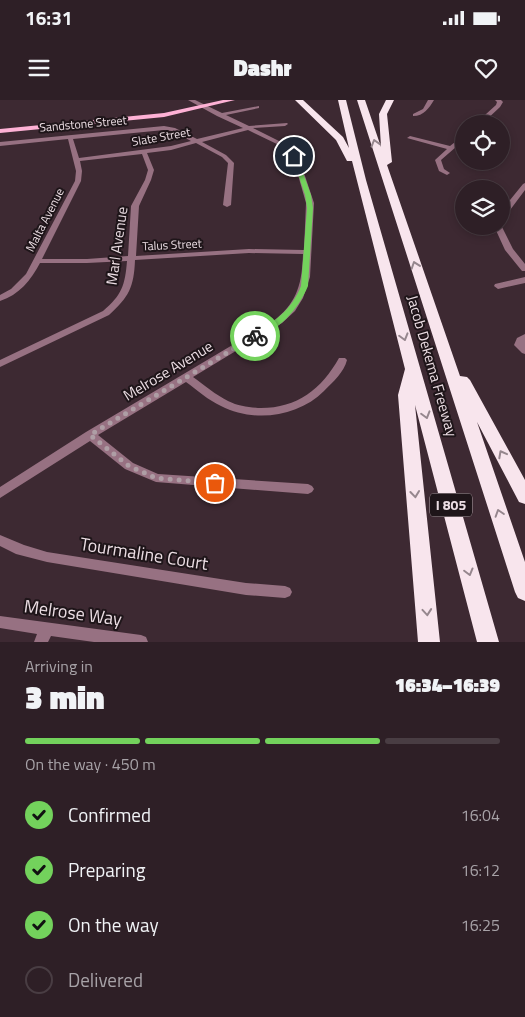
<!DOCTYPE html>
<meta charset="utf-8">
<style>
:root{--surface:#2e1f26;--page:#36272e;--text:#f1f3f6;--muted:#a7a2a7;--line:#493d43;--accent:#73d25c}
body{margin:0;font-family:"Titillium Web",sans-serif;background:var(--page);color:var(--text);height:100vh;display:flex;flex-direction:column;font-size:19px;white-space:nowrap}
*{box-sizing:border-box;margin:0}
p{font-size:16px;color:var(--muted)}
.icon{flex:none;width:28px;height:28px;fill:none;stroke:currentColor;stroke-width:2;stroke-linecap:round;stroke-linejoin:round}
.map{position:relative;height:542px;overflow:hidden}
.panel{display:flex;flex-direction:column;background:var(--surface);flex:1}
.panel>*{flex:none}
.fabs{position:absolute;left:455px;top:15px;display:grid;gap:10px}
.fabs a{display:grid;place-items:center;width:55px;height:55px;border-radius:50%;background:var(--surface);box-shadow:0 2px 8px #0003,0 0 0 1px var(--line);font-size:25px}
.pin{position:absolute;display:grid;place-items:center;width:42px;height:42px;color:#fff;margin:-21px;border:2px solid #fff;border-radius:50%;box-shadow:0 1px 5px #0007}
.courier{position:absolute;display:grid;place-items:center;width:50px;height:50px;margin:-25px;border:4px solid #73d25c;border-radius:50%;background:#fff;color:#222;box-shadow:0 1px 6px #0007}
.summary em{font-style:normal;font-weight:800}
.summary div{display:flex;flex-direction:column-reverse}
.summary{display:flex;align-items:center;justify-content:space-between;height:85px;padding:0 25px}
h1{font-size:32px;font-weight:800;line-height:38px}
.bar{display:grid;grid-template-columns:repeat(4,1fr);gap:8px 5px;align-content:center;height:60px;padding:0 25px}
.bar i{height:6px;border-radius:4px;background:var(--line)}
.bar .selected{background:var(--accent)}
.bar p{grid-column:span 4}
ol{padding:0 25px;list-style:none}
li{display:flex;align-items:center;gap:15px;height:55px}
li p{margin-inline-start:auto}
li .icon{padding:5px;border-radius:50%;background:var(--accent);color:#111;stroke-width:4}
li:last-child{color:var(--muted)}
li i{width:28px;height:28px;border:2px solid var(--line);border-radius:50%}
.status{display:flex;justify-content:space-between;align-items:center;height:35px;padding:0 25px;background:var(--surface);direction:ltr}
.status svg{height:14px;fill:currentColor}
header{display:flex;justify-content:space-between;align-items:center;height:65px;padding:0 25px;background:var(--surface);font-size:22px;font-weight:800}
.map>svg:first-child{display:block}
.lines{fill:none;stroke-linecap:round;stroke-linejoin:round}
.minor{fill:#977182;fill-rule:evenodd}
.major{fill:#feb1d5;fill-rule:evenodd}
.highway{fill:#f8e5ed;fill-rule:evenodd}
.oneway{stroke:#96878e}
.route{fill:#73d25c}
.done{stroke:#ae9ea5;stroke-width:5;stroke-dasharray:0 9}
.labels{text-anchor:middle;stroke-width:4;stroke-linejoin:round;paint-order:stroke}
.far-street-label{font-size:12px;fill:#ebdde3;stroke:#1e1519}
.shield{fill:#1e1519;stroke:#aea1a6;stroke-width:1}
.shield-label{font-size:14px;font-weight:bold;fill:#ebdde3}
.street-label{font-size:15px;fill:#ebdde3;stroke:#1e1519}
.near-street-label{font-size:18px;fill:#ebdde3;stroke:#1e1519}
</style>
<div class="status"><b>16:31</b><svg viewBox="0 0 49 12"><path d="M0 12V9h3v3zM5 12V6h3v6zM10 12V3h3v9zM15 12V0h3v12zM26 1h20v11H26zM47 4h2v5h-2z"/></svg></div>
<header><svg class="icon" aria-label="menu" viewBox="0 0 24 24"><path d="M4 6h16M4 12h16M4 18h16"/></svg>Dashr<svg class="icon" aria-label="heart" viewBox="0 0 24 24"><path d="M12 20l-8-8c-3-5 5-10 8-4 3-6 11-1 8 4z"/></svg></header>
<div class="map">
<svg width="525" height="542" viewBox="0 0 525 542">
<rect width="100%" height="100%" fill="#3d2932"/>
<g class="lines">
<path class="minor" d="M188 0H195L222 13 259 6V8L226 15 249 26 287 23 288 24 285 26 253 28 285 44 296 55 300 61 314 103 310 177 303 198 295 211 282 223 193 277C204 285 216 295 228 301 238 306 248 307 258 308 296 309 321 290 339 258H345L347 260C344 272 333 282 324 291 298 317 254 323 221 306 208 300 197 290 186 282L98 335 133 363 158 374 308 384 312 386 314 389 312 392 308 394 156 382 125 369 90 341 0 398V387L86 332 276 219C298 201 302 182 303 154L249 153 135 160C134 187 129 197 109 215L0 267V260L103 211C122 195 125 185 127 161L87 163H40C31 180 19 195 0 201V195L11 189 26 174 75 81 76 71 68 39 0 46V42L164 26 175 28 197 39 243 28 217 16ZM164 30 172 31 191 41 171 46 79 58 73 39ZM248 30 281 46 294 61 306 103 304 150 249 149 136 156 139 106 151 80 154 70 147 53 171 50 196 43 222 57 228 63 223 105 227 107 231 105 234 63 226 55 202 42ZM142 54 148 70 145 80 131 106 128 156 87 159H42L81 81 82 71 80 61Z
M428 0H434C429 8 424 16 413 16V14L423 9Z
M495 0H501L503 2 500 7 482 24H475L496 5 497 2Z
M464 35V40L441 60 444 69 450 73 447 75 439 71 435 60 447 49 407 38 410 36 450 46Z
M525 83V90L504 118H501V111L523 84Z
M501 125 513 149 525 164V171H522L505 150 494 126Z
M525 177V183L498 189 494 186 495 184Z
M525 234V254L522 253 514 245 517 238Z
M0 435 24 445 47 452 246 483 285 486 290 488 292 492 290 496 285 498 246 495 47 462 16 454 0 446Z
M0 516 141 535 146 537 148 542H94L51 536 48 542H34L37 534 0 528Z"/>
<path class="major" d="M223 0H235L164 17 0 33V29L164 13Z"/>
<path class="highway" d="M295 0H303L343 37 349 48 338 0H346L366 80 499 542H477L415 305 440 542H418L398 295 405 269 352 61H347L336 40Z
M357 0H365L381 47 379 14 386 0H394L387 14 392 62 387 65 460 276 467 277 470 280 525 380V404L519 402 477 322 525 462V501L518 498 515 492Z"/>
</g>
<defs><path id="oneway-chevron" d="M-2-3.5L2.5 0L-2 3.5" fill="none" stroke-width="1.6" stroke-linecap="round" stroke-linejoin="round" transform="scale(1.25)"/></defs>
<g class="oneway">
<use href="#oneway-chevron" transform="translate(375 43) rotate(-107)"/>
<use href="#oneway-chevron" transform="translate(415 165) rotate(-109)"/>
<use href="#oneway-chevron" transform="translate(404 237) rotate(74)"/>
<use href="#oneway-chevron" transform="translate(426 315) rotate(74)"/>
<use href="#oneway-chevron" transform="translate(502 354) rotate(-118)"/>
<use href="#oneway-chevron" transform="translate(415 394) rotate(84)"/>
<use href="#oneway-chevron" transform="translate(499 413) rotate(-108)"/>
<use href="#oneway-chevron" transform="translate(469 472) rotate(75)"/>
<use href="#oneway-chevron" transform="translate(427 512) rotate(85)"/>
</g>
<path class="route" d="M294 54 297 56 311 95 313 108 308 186C298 210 279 230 255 239L252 238V235C274 222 291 211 301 186L307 108 305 95 292 56Z"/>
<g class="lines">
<path class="done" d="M215 383 156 378 129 366 90 335 255 236"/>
</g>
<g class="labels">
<g class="far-street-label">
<text transform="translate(83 24) rotate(-5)" y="4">Sandstone Street</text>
<text transform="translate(161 37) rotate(-10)" y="4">Slate Street</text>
<text transform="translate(45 120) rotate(-63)" y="4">Malta Avenue</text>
<text transform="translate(172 145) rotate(-3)" y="4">Talus Street</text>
</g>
<rect class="shield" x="430" y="393.5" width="42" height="23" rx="4"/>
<g class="shield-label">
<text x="451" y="410">I 805</text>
</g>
<g class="street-label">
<text transform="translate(117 146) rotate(-82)" y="5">Marl Avenue</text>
<text transform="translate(432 266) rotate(74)" y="5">Jacob Dekema Freeway</text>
<text transform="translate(168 271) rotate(-31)" y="5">Melrose Avenue</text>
</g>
<g class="near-street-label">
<text transform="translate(144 454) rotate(9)" y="6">Tourmaline Court</text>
<text transform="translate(73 513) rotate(8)" y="6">Melrose Way</text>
</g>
</g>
</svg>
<div class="fabs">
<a><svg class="icon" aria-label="locate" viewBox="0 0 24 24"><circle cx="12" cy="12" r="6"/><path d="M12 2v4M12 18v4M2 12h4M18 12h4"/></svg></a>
<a><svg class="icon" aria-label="layers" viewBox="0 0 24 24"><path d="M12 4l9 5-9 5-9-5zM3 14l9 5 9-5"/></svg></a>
</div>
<div class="pin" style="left:215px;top:383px;background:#ea580c"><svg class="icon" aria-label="bag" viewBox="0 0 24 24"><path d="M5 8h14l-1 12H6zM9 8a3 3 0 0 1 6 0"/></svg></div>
<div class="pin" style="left:294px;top:56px;background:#1f2937"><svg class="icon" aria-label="home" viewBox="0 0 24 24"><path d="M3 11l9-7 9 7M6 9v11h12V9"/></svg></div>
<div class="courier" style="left:255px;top:236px"><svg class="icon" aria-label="bike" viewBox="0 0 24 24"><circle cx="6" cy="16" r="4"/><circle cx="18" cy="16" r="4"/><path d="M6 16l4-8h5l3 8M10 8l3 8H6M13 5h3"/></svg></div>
</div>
<section class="panel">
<div class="summary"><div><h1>3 min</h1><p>Arriving in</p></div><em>16:34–16:39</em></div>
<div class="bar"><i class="selected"></i><i class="selected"></i><i class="selected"></i><i></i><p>On the way · 450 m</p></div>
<ol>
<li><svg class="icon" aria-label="check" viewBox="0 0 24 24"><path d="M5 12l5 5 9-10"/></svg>Confirmed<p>16:04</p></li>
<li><svg class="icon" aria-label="check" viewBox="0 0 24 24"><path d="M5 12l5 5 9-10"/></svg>Preparing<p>16:12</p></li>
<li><svg class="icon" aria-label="check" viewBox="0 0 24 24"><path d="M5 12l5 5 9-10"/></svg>On the way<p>16:25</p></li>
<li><i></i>Delivered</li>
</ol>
</section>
